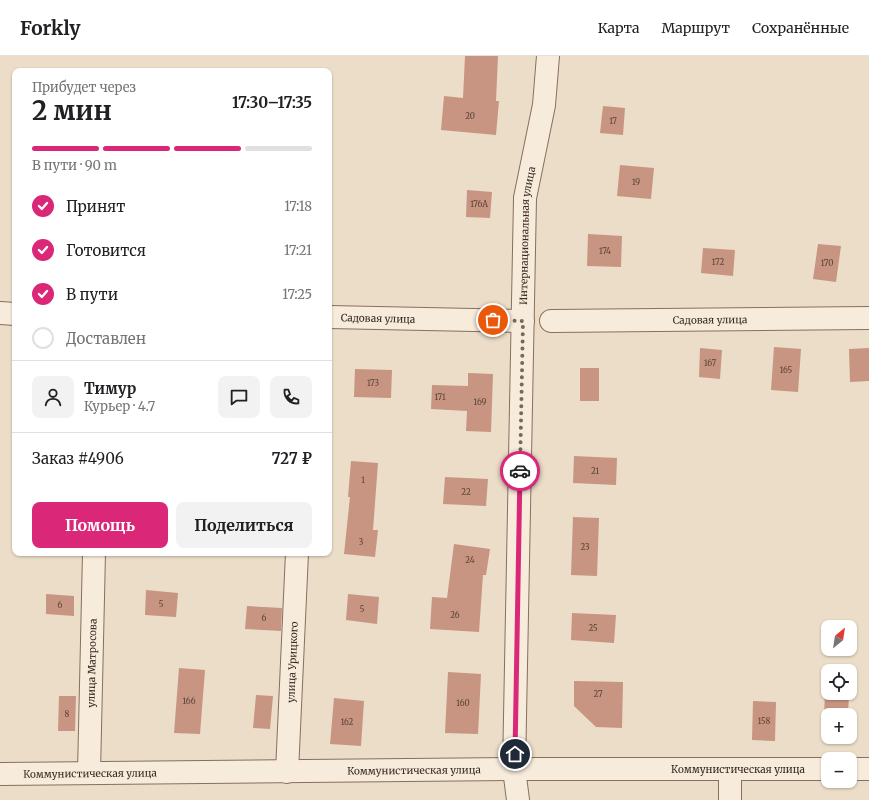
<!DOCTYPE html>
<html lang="ru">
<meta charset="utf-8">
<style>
:root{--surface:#fff;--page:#f2f2f2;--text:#202124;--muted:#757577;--line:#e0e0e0;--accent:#db2777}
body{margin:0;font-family:Merriweather,serif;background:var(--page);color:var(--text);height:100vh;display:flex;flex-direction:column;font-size:15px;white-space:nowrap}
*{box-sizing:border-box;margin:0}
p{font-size:13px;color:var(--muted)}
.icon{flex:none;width:22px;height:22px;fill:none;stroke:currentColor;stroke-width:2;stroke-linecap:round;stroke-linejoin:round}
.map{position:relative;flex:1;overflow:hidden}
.drawer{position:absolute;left:12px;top:12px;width:320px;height:488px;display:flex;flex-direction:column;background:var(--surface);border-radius:8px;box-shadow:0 1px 3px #0004}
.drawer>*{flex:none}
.needle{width:26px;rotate:30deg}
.buttons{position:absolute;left:821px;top:564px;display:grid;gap:8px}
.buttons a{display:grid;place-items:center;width:36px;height:36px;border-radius:8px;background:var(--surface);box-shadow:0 1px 3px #0004;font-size:20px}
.pin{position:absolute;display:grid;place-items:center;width:34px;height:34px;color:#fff;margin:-17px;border:2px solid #fff;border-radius:50%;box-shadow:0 1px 4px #0007}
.courier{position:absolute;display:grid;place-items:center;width:40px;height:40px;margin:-20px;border:3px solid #db2777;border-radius:50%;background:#fff;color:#222;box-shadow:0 1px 5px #0007}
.head em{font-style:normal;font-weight:700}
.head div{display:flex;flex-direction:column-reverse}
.head{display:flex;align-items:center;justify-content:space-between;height:68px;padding:0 20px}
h1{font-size:26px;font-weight:700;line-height:30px}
.bar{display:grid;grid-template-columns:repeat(4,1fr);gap:6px 4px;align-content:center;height:48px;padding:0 20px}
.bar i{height:5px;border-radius:3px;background:var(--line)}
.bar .on{background:var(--accent)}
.bar p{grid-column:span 4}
.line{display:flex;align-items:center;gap:10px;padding:0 20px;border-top:1px solid var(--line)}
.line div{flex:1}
.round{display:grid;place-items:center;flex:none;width:42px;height:42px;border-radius:8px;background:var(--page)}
ol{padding:0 20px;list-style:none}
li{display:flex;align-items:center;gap:12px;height:44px}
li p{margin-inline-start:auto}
li .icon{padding:4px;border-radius:50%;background:var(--accent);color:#fff;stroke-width:4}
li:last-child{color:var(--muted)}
li i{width:22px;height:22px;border:2px solid var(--line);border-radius:50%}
.button{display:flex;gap:8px;margin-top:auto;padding:8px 20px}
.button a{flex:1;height:46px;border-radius:8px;background:var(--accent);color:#fff;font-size:16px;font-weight:700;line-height:46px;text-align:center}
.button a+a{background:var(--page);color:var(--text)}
header{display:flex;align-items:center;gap:24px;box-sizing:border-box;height:56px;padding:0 20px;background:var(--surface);border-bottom:1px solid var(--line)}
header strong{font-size:19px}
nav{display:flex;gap:22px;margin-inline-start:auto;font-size:14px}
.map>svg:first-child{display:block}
.building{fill:#c79581}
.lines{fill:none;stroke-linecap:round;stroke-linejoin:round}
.minor-casing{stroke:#866f5e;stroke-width:24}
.minor{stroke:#f7ebdb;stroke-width:22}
.done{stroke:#77685b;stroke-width:4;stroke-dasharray:0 7.2}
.route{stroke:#db2777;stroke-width:5}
.labels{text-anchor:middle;stroke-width:3;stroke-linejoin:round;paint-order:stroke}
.number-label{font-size:8px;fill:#5c4439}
.street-label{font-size:10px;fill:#382921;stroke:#f4e8d7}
</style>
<header>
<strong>Forkly</strong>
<nav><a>Карта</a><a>Маршрут</a><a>Сохранённые</a></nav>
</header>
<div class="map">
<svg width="869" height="744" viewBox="0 0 869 744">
<rect width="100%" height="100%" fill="#ecddc8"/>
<path class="building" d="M465 0H498L496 45H499L496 79 441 74 444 40 463 42Z
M603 50 625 52 623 79 600 77Z
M620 109 654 112 651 143 617 140Z
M467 134 492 136 490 162 466 161Z
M588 178 622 180 621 211 587 210Z
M818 188 841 190 836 226 813 223Z
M703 192 735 194 733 220 701 217Z
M774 291 801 293 798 336 771 334Z
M700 292 722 294 720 323 699 321Z
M869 292V325L850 326 849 293Z
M580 312H599V345H580Z
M355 313 392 314 391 342 354 341Z
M468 317 493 318 491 376 466 375 467 355 431 353 432 329 468 330Z
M574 400 617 402 616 429 573 427Z
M351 405 378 407 373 474H378L375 501 344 498 350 441H348Z
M445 421 488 423 486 450 443 448Z
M573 461 599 462 597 520 571 519Z
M454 488 490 493 486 519H483L479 576 430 573 432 541 447 542Z
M146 534 178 537 176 561 145 559Z
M46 538 74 540V560L46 558Z
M348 538 379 541 377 568 346 564Z
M247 550 282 552 281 575 245 573Z
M572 557 616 559 614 587 571 584Z
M179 612 205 614 200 678 174 677Z
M448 616 481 618 478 678 445 677Z
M574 625 623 626 622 672 596 671 574 650Z
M825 636 849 637 848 659H828V681H847L846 687 823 686Z
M256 639 273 640 270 673 253 672Z
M59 640H76L75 675H58Z
M334 642 364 645 361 690 330 688Z
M753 645 776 646 775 685 752 684Z"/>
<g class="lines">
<defs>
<g id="minor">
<path d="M0 257 15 258"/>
<path id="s1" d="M329 261 523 265"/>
<path id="s2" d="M551 265 869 262"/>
<path d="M850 713H869"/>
<path id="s3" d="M287 716 297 497"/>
<path id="s4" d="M89 717 94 497"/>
<path id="s5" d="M0 718 514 713H828"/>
<path id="s6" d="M518 744 514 713 525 142 544 49 548 0"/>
<path d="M730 744V714"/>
</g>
</defs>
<use href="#minor" class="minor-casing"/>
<use href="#minor" class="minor"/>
</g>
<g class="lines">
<path class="done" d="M493 264 523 265 520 415"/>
<path class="route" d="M515 698 520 415"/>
</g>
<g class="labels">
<g class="number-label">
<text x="470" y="63">20</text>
<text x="613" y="68">17</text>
<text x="636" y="129">19</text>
<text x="479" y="151">176А</text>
<text x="605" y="198">174</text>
<text x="718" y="209">172</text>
<text x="827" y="210">170</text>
<text x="710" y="310">167</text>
<text x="786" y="317">165</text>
<text x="373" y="330">173</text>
<text x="440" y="344">171</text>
<text x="480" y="349">169</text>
<text x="595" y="418">21</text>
<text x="363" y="427">1</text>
<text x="466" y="439">22</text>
<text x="361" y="489">3</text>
<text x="585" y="494">23</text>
<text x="470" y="507">24</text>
<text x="161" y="551">5</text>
<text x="60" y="552">6</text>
<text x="362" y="556">5</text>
<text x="455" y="562">26</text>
<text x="264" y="565">6</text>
<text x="593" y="575">25</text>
<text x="598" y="641">27</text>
<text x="189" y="648">166</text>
<text x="463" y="650">160</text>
<text x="67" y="661">8</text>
<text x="764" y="668">158</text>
<text x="347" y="669">162</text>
</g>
<g class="street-label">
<text dy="4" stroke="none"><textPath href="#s6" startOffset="565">Интернациональная улица</textPath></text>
<text dy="4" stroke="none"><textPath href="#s1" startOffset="49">Садовая улица</textPath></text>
<text dy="4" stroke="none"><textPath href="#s2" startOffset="159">Садовая улица</textPath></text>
<text dy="4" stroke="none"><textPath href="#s4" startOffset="110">улица Матросова</textPath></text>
<text dy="4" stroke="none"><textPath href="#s3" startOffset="110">улица Урицкого</textPath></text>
<text dy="4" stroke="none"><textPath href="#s5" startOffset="738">Коммунистическая улица</textPath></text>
<text dy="4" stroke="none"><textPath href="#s5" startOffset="414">Коммунистическая улица</textPath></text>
<text dy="4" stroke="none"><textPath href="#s5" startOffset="90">Коммунистическая улица</textPath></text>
</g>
</g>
</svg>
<div class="buttons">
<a><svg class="needle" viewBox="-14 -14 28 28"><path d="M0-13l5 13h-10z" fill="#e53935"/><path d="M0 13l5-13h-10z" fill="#757577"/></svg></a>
<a><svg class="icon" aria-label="locate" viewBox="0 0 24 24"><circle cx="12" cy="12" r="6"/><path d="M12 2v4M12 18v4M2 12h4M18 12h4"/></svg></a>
<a>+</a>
<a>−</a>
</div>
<div class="pin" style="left:493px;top:264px;background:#ea580c"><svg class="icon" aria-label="bag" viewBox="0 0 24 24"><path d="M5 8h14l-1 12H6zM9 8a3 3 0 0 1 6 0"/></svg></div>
<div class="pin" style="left:515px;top:698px;background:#1f2937"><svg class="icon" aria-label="home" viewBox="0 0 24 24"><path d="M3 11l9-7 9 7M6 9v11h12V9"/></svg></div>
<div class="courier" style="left:520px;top:415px"><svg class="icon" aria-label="car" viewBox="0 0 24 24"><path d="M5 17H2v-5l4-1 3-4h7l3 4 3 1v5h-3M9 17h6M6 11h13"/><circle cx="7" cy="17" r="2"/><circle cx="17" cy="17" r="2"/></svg></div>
<section class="drawer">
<div class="head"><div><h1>2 мин</h1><p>Прибудет через</p></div><em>17:30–17:35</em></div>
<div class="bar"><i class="on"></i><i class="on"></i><i class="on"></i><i></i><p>В пути · 90 m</p></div>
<ol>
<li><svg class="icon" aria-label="check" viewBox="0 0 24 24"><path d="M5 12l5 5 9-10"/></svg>Принят<p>17:18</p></li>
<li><svg class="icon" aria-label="check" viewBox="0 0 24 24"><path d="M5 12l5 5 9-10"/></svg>Готовится<p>17:21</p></li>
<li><svg class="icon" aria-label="check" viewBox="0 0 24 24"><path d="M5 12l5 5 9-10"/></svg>В пути<p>17:25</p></li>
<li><i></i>Доставлен</li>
</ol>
<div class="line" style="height:72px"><a class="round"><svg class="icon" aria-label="person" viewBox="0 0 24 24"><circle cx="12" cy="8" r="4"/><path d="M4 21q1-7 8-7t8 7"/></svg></a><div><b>Тимур</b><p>Курьер · 4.7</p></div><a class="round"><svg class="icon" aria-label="chat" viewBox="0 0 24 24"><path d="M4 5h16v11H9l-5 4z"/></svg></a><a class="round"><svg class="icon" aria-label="phone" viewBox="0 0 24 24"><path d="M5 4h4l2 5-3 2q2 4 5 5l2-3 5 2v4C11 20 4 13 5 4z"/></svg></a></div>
<div class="line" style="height:52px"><div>Заказ #4906</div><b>727 ₽</b></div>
<div class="button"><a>Помощь</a><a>Поделиться</a></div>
</section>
</div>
